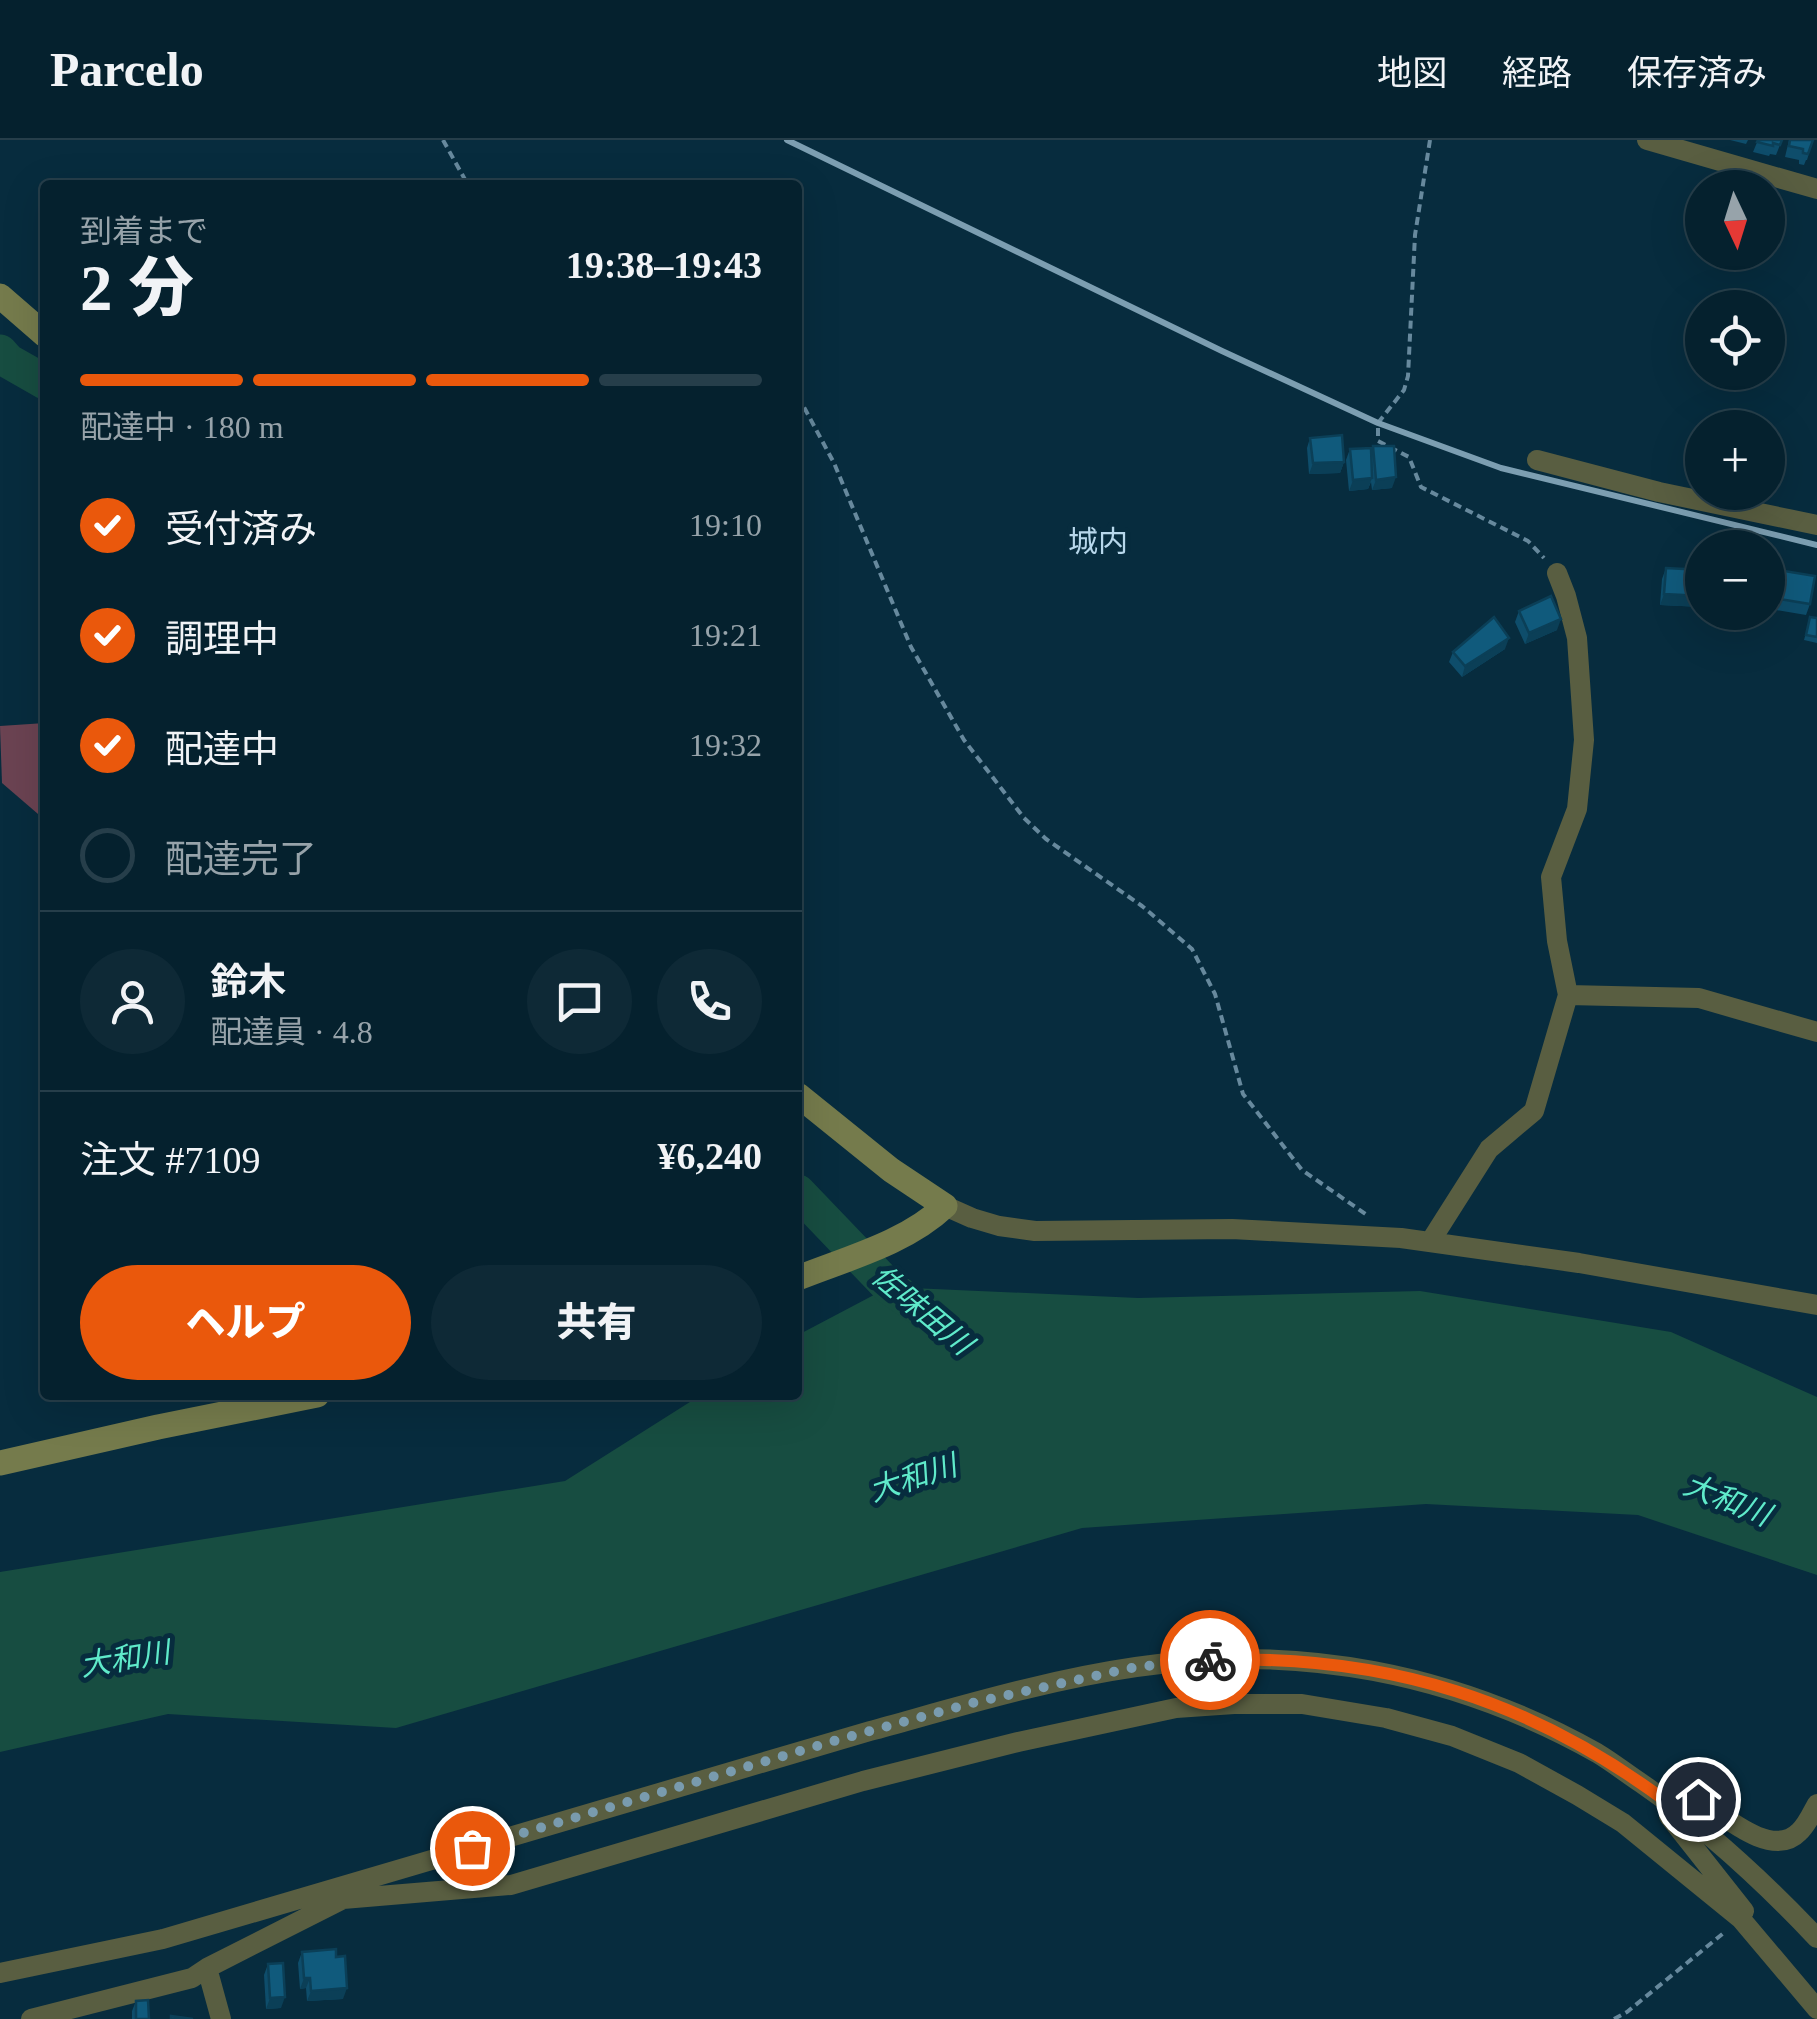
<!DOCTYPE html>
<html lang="ja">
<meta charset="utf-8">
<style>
:root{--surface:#05212e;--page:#0e2936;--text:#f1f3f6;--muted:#97a3aa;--line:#263e4a;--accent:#ea580c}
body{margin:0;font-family:"Times New Roman","Noto Sans JP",serif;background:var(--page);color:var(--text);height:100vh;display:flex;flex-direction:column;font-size:38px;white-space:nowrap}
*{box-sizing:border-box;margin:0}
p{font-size:32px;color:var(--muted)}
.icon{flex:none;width:55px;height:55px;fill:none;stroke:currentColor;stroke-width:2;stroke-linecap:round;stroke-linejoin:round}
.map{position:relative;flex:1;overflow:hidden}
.side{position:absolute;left:40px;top:40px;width:762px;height:1220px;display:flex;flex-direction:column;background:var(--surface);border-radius:10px;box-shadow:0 10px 40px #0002,0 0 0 2px var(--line)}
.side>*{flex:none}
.needle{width:65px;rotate:176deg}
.controls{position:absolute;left:1685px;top:30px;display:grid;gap:20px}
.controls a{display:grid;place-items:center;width:100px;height:100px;border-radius:50%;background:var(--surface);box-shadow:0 10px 40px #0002,0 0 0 2px var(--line);font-size:50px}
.pin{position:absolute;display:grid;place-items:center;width:85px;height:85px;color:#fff;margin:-42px;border:5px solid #fff;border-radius:50%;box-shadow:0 2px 10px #0007}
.courier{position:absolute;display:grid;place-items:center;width:100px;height:100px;margin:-50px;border:8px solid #ea580c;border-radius:50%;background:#fff;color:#222;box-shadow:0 2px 12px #0007}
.overview em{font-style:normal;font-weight:800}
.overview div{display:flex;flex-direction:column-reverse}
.overview{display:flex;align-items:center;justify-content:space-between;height:170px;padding:0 40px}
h1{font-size:65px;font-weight:800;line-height:75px}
.bar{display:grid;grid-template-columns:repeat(4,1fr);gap:15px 10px;align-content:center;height:120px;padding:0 40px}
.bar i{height:12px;border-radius:8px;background:var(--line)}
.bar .on{background:var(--accent)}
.bar p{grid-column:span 4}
.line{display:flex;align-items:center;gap:25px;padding:0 40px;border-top:2px solid var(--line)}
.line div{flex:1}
.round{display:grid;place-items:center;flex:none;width:105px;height:105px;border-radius:52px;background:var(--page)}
ol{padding:0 40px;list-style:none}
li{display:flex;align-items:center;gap:30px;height:110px}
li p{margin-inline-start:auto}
li .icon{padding:10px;border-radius:50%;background:var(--accent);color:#fff;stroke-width:4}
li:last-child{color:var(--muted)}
li i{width:55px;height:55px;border:5px solid var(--line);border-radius:50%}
.primary-button{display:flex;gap:20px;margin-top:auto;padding:20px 40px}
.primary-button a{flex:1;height:115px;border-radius:60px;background:var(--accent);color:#fff;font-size:40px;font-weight:800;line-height:115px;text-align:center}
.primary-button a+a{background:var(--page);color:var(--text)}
header{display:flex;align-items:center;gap:60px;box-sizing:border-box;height:140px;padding:0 50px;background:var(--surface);border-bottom:2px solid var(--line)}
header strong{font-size:48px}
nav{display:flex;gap:55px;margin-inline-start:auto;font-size:35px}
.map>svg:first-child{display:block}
.green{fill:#6b4352}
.water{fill:#174d41}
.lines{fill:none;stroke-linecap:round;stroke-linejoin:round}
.river{stroke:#174d41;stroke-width:35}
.path{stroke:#67899d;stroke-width:4;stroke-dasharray:8 5;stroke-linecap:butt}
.street{stroke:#595e41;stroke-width:20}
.secondary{stroke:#757b4c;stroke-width:25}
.rail{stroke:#7c9eb1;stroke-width:6}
.wall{fill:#0e4d6b}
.shaded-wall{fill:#0b3f57}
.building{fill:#105a7c;stroke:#0b3f57;stroke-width:2.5}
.done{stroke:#799bae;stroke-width:10;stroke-dasharray:0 18}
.route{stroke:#ea580c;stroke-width:12}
.labels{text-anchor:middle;stroke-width:10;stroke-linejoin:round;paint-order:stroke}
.neighbourhood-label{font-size:30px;fill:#b7d7eb;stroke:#072c3e}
.water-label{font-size:30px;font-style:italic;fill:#5feaca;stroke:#072c3e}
</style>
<header>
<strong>Parcelo</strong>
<nav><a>地図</a><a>経路</a><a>保存済み</a></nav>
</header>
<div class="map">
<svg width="1817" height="1879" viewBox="0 0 1817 1879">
<rect width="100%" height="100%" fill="#072c3e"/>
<path class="green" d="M45 583V680L2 643 0 586Z"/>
<path class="water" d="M889 1147 1138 1158 1420 1151 1671 1192 1817 1257V1435L1638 1375 1426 1364 1082 1388 396 1588 168 1574 0 1612V1432L565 1341 701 1255H798V1195Z"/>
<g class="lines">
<path class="river" d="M0 212 8 221 45 242
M798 1052 889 1147 928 1174"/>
<path class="path" d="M443 0 468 45
M1430 0 1415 95 1408 236 1404 250 1378 283V301L1409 317 1421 347 1528 401 1544 418
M798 256 834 323 911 507 964 600 1024 678 1046 699 1142 766 1192 809 1215 854 1243 954 1302 1030 1367 1075
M1614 1879 1627 1872 1726 1791"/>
<path class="street" d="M1647 0 1817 49
M1537 320 1659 352 1817 385
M1568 855 1699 858 1817 892
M945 1066 972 1078 999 1086 1035 1091 1232 1089 1401 1098 1579 1123 1817 1165
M1430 1102 1489 1009 1534 971 1568 855 1557 801 1551 737 1577 669 1584 600 1577 498 1566 456 1557 433
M1744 1771 1669 1676C1678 1665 1683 1655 1698 1659 1723 1675 1772 1720 1799 1692 1807 1685 1812 1673 1817 1664
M0 1833 163 1799 870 1591C958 1567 1046 1540 1136 1527 1297 1503 1455 1533 1597 1613 1612 1622 1626 1633 1641 1643 1706 1688 1763 1741 1817 1798
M31 1879 192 1838 207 1828
M221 1879 207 1828 343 1759 511 1745 863 1641 1018 1602 1176 1568 1234 1564H1302L1386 1578 1452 1596 1519 1623 1577 1655 1623 1683 1741 1779 1817 1869"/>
<path class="secondary" d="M0 156 45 195
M798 955 891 1030 945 1066C906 1103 848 1118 798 1138
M0 1323 158 1287 317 1255"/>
<path class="rail" d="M787 0 1222 211 1378 283 1501 328 1817 405"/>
</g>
<path class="wall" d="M1730 0H1748L1746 4Z
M1758 0H1782L1776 15 1770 14 1769 16 1753 12Z
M1789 0H1813L1807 20H1806L1804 25 1799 24V20L1785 17Z
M1310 298 1344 322 1340 333 1309 334 1307 308Z
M1373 306 1392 348 1372 350 1371 342 1368 349 1349 351 1346 320 1350 309 1371 313Z
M1666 428 1702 430V467L1660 465 1662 439Z
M1778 430 1810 464 1806 475 1770 469 1774 441Z
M1519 471 1557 490 1525 504 1515 482Z
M1714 472H1750L1747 482 1713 477Z
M1810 477 1817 478V503L1804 500Z
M1505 509 1462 537 1449 522 1453 512Z
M302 1812 336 1817 343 1859 307 1861 306 1848 300 1849 298 1823Z
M268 1824 281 1868 266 1869 264 1835Z
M136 1861 149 1879H132V1871Z"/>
<path class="shaded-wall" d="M1344 322 1340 333 1309 334 1313 323Z
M1396 337 1392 348 1372 350 1376 340Z
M1372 338 1368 349 1349 351 1353 340Z
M1664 454 1702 456V467L1660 465Z
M1561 479 1557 490 1525 504 1529 493Z
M1509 498 1505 509 1462 537 1465 526Z
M304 1838H310L306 1848 300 1849Z
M347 1848 343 1859 307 1861 311 1851Z
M285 1857 281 1868 266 1869 270 1858Z"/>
<path class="building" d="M1758 0H1782L1780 5 1773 3V6L1757 2Z
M1790 0H1813L1808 14 1803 13V9L1789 6Z
M1342 295 1344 322 1313 323 1310 298Z
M1373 306H1394L1396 337 1376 340Z
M1371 308 1372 338 1353 340 1350 309Z
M1666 428 1702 430V456L1664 454Z
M1778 430 1815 436 1810 464 1773 458Z
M1768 431 1771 432 1768 452Z
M1551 456 1561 479 1529 493 1519 471Z
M1494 477 1509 498 1465 526 1453 512Z
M1810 477 1817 478V497L1806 495Z
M336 1809V1817L345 1816 347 1848 311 1851 310 1838H304L302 1812Z
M283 1823 285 1857 270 1858 268 1824Z
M148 1860 149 1879H136V1861Z
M171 1876 193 1879H171Z"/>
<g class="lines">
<path class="done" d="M472 1708 834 1601 976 1562 1136 1527 1210 1520"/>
<path class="route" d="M1210 1520C1387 1514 1534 1560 1675 1668 1683 1660 1687 1656 1698 1659"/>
</g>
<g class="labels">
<g class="neighbourhood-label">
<text x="1098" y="412">城内</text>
</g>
<g class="water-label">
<text transform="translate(922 1170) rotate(40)" y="10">佐味田川</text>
<text transform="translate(913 1338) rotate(-18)" y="10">大和川</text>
<text transform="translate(1727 1360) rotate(22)" y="10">大和川</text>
<text transform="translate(125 1519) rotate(-9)" y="10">大和川</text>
</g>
</g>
</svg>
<div class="controls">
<a><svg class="needle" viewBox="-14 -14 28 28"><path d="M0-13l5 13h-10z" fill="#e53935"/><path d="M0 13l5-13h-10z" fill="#97a3aa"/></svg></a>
<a><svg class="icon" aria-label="locate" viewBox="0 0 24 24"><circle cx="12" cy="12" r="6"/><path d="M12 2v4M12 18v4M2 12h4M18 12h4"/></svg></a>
<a>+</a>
<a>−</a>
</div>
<div class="pin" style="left:472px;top:1708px;background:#ea580c"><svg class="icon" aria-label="bag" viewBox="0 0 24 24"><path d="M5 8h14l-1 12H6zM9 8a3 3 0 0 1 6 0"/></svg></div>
<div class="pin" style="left:1698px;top:1659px;background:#1f2937"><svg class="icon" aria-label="home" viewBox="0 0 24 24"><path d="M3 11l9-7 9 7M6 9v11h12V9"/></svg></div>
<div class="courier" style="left:1210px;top:1520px"><svg class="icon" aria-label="bike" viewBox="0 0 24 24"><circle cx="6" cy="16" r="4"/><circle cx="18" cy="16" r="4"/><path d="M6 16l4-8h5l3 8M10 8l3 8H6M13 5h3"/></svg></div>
<section class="side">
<div class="overview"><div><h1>2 分</h1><p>到着まで</p></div><em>19:38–19:43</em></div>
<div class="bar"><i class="on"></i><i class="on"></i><i class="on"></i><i></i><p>配達中 · 180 m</p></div>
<ol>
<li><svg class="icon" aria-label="check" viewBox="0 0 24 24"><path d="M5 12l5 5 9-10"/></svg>受付済み<p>19:10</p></li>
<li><svg class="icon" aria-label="check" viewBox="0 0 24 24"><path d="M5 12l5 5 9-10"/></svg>調理中<p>19:21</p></li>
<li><svg class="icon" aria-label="check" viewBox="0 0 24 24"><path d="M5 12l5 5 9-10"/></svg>配達中<p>19:32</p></li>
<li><i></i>配達完了</li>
</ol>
<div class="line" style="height:180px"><a class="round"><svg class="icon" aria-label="person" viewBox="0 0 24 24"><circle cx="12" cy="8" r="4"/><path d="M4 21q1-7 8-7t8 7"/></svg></a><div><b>鈴木</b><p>配達員 · 4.8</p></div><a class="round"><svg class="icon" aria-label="chat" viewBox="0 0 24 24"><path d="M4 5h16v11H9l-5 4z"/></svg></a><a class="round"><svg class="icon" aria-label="phone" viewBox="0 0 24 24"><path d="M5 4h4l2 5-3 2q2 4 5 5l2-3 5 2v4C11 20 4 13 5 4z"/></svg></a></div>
<div class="line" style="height:130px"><div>注文 #7109</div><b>¥6,240</b></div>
<div class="primary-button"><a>ヘルプ</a><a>共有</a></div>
</section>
</div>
